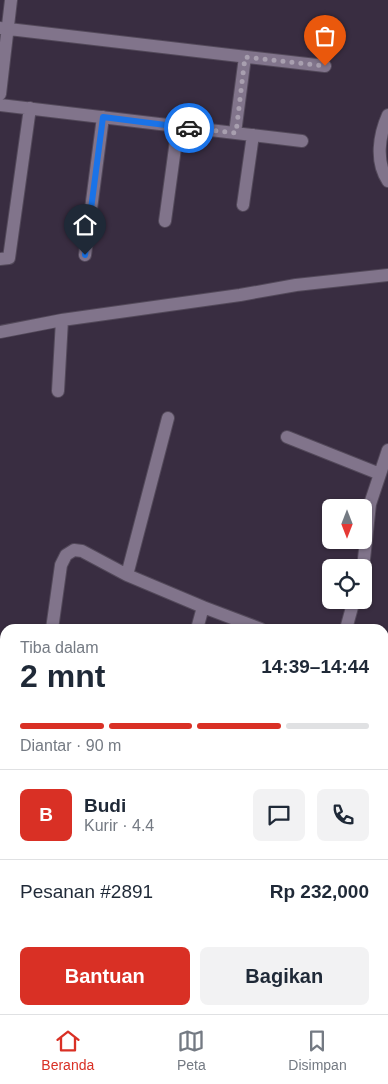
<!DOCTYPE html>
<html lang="id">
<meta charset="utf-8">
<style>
:root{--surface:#fff;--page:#f2f2f3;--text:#1f2937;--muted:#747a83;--line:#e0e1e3;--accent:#d93025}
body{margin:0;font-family:Helvetica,sans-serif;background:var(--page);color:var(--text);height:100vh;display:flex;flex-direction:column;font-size:19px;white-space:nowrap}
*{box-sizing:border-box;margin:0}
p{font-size:16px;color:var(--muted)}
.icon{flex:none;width:28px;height:28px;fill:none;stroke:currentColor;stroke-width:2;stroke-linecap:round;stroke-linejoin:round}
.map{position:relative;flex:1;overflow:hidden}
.side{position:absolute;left:0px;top:624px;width:389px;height:391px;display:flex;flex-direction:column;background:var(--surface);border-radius:15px 15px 0 0;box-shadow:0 1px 4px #0004}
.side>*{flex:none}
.needle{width:32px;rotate:180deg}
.controls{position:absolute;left:322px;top:499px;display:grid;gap:10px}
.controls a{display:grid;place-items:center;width:50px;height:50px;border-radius:8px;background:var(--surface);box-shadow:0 1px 4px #0004;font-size:25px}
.pin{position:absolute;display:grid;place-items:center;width:42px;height:42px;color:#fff;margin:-51px -21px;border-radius:50% 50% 50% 0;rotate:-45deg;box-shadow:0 0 5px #0007}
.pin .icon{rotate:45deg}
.courier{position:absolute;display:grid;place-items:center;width:50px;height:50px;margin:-25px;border:4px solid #1a73e8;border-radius:50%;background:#fff;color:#222;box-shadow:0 1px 6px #0007}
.overview em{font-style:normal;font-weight:800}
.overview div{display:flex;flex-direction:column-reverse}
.overview{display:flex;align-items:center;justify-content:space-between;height:85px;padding:0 20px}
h1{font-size:32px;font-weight:800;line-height:38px}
.bar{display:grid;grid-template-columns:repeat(4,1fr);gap:8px 5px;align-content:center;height:60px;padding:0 20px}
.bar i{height:6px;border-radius:4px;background:var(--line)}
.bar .on{background:var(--accent)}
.bar p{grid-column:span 4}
.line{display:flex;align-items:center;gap:12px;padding:0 20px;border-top:1px solid var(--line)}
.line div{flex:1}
.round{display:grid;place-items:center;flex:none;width:52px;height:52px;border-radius:8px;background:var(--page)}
.action{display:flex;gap:10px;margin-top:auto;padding:10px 20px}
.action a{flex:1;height:58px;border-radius:8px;background:var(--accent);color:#fff;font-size:20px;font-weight:800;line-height:58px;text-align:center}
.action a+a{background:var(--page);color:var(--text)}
.dock{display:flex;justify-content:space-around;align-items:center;height:70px;border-top:1px solid var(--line);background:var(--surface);font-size:14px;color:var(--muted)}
.dock a{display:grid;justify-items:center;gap:2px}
.dock .on{color:var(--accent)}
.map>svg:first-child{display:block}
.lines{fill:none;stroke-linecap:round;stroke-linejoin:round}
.lane-casing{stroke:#53495a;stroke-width:11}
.street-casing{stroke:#53495a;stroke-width:14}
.lane{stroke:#81748b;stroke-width:9}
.street{stroke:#81748b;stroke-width:12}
.done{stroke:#a89faf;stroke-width:5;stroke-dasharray:0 9}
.route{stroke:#1a73e8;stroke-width:6}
</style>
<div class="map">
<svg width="388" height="1014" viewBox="0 0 388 1014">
<rect width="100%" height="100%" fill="#392d41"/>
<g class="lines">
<defs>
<path id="lane" d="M253 1010 264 1014
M129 1014 130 1010"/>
<path id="street" d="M0 28 325 66
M0 94 11 0
M0 105 302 141
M388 115C379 135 375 162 388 181
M235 133 245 57
M243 205 253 135
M165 221 178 126
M85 255 103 117
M0 259 9 258 30 108
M0 332 62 320 240 295 296 285 388 275
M58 391 62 320
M287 437 380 474
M363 568 370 504 388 450
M127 575 203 607
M52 629 61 565 66 555 74 550 82 551 127 575 168 418
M197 629 203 607 261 629
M346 629 354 600
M0 771 5 764
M384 875 388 866
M384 933 388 924
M210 1014 211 1010
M303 1014 307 1010
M347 1014 348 1010"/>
</defs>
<use href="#lane" class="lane-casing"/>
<use href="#street" class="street-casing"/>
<use href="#lane" class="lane"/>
<use href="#street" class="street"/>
</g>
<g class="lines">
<path class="done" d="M189 128 236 133 245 57 325 66"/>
<path class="route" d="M85 255 103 117 189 128"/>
</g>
</svg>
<div class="controls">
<a><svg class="needle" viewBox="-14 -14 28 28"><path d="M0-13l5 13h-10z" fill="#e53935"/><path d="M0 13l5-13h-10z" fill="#747a83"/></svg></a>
<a><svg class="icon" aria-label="locate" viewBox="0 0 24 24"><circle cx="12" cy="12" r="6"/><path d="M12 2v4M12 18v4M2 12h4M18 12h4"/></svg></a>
</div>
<div class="pin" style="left:325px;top:66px;background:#ea580c"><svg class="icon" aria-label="bag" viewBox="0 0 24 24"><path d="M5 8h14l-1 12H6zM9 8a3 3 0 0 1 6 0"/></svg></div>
<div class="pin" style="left:85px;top:255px;background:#1f2937"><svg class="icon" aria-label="home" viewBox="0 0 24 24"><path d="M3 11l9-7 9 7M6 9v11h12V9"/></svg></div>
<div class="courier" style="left:189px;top:128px"><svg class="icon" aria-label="car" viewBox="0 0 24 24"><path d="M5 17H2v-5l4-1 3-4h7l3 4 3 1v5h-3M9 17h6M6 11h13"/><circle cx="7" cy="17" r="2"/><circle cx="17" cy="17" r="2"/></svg></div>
<section class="side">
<div class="overview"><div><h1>2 mnt</h1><p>Tiba dalam</p></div><em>14:39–14:44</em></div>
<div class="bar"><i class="on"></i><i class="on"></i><i class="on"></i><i></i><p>Diantar · 90 m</p></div>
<div class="line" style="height:90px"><b class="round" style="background:var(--accent);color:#fff">B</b><div><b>Budi</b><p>Kurir · 4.4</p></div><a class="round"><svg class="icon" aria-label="chat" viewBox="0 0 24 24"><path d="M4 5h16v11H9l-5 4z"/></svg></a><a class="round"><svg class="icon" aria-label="phone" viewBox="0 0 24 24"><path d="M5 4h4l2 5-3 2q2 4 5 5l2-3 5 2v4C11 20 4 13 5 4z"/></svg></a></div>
<div class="line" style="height:65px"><div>Pesanan #2891</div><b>Rp 232,000</b></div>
<div class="action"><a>Bantuan</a><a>Bagikan</a></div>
</section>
</div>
<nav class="dock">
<a class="on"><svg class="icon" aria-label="home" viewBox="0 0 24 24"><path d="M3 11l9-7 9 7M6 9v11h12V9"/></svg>Beranda</a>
<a><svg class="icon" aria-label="map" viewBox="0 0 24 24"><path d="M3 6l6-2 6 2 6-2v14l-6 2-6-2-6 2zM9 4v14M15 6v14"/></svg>Peta</a>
<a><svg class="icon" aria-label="saved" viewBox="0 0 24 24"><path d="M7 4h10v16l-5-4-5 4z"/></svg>Disimpan</a>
</nav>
